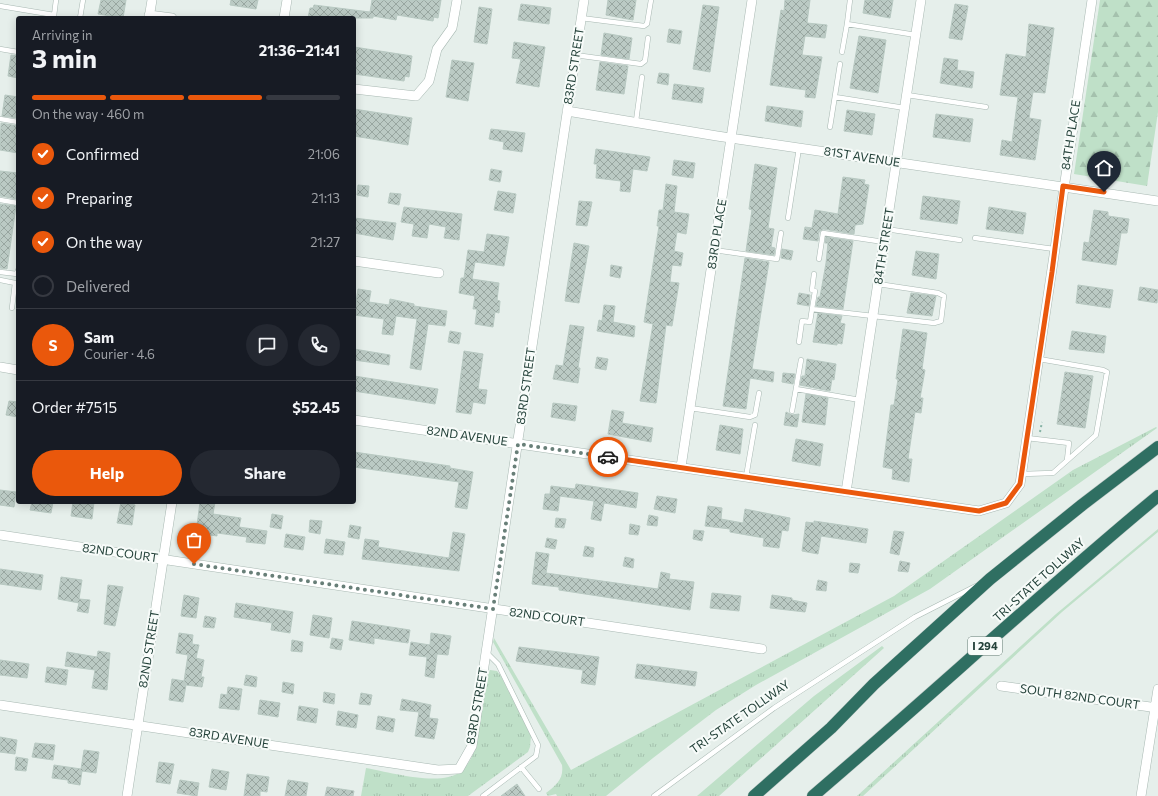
<!DOCTYPE html>
<meta charset="utf-8">
<style>
:root{--surface:#171b24;--page:#242831;--text:#f1f3f6;--muted:#9ea1a6;--line:#363941;--accent:#ea580c}
body{margin:0;font-family:Commissioner,sans-serif;background:var(--page);color:var(--text);height:100vh;display:flex;flex-direction:column;font-size:15px;white-space:nowrap}
*{box-sizing:border-box;margin:0}
p{font-size:13px;color:var(--muted)}
.icon{flex:none;width:22px;height:22px;fill:none;stroke:currentColor;stroke-width:2;stroke-linecap:round;stroke-linejoin:round}
.map{position:relative;flex:1;overflow:hidden}
.side{position:absolute;left:16px;top:16px;width:340px;height:488px;display:flex;flex-direction:column;background:var(--surface);border-radius:4px;box-shadow:0 2px 10px #0003}
.side>*{flex:none}
.pin{position:absolute;display:grid;place-items:center;width:34px;height:34px;color:#fff;margin:-41px -17px;border-radius:50% 50% 50% 0;rotate:-45deg;box-shadow:0 0 4px #0007}
.pin .icon{rotate:45deg}
.courier{position:absolute;display:grid;place-items:center;width:40px;height:40px;margin:-20px;border:3px solid #ea580c;border-radius:50%;background:#fff;color:#222;box-shadow:0 1px 5px #0007}
.headline em{font-style:normal;font-weight:700}
.headline div{display:flex;flex-direction:column-reverse}
.headline{display:flex;align-items:center;justify-content:space-between;height:68px;padding:0 16px}
h1{font-size:26px;font-weight:700;line-height:30px}
.bar{display:grid;grid-template-columns:repeat(4,1fr);gap:6px 4px;align-content:center;height:48px;padding:0 16px}
.bar i{height:5px;border-radius:3px;background:var(--line)}
.bar .current{background:var(--accent)}
.bar p{grid-column:span 4}
.line{display:flex;align-items:center;gap:10px;padding:0 16px;border-top:1px solid var(--line)}
.line div{flex:1}
.round{display:grid;place-items:center;flex:none;width:42px;height:42px;border-radius:21px;background:var(--page)}
ol{padding:0 16px;list-style:none}
li{display:flex;align-items:center;gap:12px;height:44px}
li p{margin-inline-start:auto}
li .icon{padding:4px;border-radius:50%;background:var(--accent);color:#fff;stroke-width:4}
li:last-child{color:var(--muted)}
li i{width:22px;height:22px;border:2px solid var(--line);border-radius:50%}
.cta{display:flex;gap:8px;margin-top:auto;padding:8px 16px}
.cta a{flex:1;height:46px;border-radius:24px;background:var(--accent);color:#fff;font-size:16px;font-weight:700;line-height:46px;text-align:center}
.cta a+a{background:var(--page);color:var(--text)}
.map>svg:first-child{display:block}
.grass{fill:url(#grass-tufts)}
.forest{fill:url(#forest-firs)}
.building{fill:url(#building-cross-hatch);stroke:#b8c9c2}
.lines{fill:none;stroke-linecap:round;stroke-linejoin:round}
.service-casing{stroke:#a8b8b2;stroke-width:5.5}
.minor-casing{stroke:#a8b8b2;stroke-width:10}
.motorway-casing{stroke:#c2cac8;stroke-width:13}
.path{stroke:#86b3a5;stroke-width:2;stroke-dasharray:2 3;stroke-linecap:butt}
.service{stroke:#fff;stroke-width:4.5}
.minor{stroke:#fff;stroke-width:9}
.motorway{stroke:#2f6f62;stroke-width:12}
.done{stroke:#687f78;stroke-width:4;stroke-dasharray:0 7.2}
.route{stroke:#ea580c;stroke-width:5}
.labels{text-anchor:middle;stroke-width:4;stroke-linejoin:round;paint-order:stroke}
.shield{fill:#f7fbf9;stroke:#637a73;stroke-width:1}
.shield-label{font-size:11px;font-weight:bold;fill:#24423a}
.street-label{font-size:12px;fill:#24423a;stroke:#f7fbf9}
</style>
<div class="map">
<svg width="1158" height="796" viewBox="0 0 1158 796">
<defs>
<pattern id="grass-tufts" width="24" height="20" patternUnits="userSpaceOnUse"><rect width="24" height="20" fill="#bfe0c8"/><path d="M3 7l-1-3M5 7V3M7 7l1-3M15 17l-1-3M17 17v-4M19 17l1-3" fill="none" stroke="#a4c1ad"/></pattern>
<pattern id="forest-firs" width="22" height="20" patternUnits="userSpaceOnUse"><rect width="22" height="20" fill="#bfe0c8"/><path d="M5 1l3.5 6h-7zM16 11l3.5 6h-7z" fill="#a4c1ad"/></pattern>
<pattern id="building-cross-hatch" width="8" height="8" patternUnits="userSpaceOnUse"><rect width="8" height="8" fill="#bbcac4"/><path d="M0 0l8 8M0 8l8-8" fill="none" stroke="#98a6a0"/></pattern>
</defs>
<rect width="100%" height="100%" fill="#e6efeb"/>
<path class="grass" d="M1156 427 1157 428 930 589 756 685 716 710 653 758 606 796H557L556 794 548 796 546 793C556 785 564 779 562 765L493 642 494 638 571 770 894 596 1073 470Z
M1158 529V532L1062 612 876 784 863 796H857L1056 614Z
M882 646 884 648 719 796H697L814 696Z
M490 670 497 671 501 676 531 736 530 747 528 752 468 796H361L366 768C389 772 440 787 460 772 468 766 473 756 476 746L488 675Z"/>
<path class="forest" d="M1100 0H1158V112L1147 186 1074 174Z"/>
<path class="building" d="M101 0H126L123 18 98 14Z
M231 0H258L256 9 230 5Z
M372 0H441L438 18 434 17 433 21 397 15 396 20 373 16V18H308L310 8H313L314 5 370 12Z
M608 0H636L633 20 606 15Z
M785 0H810L807 23 827 25 825 38 805 36 802 55 822 57 815 98 805 97 806 90 770 85 781 10 784 11Z
M865 0H893L890 18 863 13Z
M521 4 551 8 549 24 518 20Z
M955 4 968 6 962 40 949 38Z
M703 5 719 7 710 72 693 69Z
M479 7 492 9 487 44 474 42Z
M1029 24 1054 28 1045 93 1033 92 1029 118 1041 120 1035 160 1000 155 1002 140 1012 142 1018 97 1000 95 1006 54 1026 57Z
M669 29 682 31 680 44 667 42Z
M604 33 632 38 629 59 601 55Z
M859 36 886 40 878 93 850 88Z
M514 42 545 47 539 87 516 83 521 59 512 58Z
M354 47 412 56 409 77 405 76 404 81 354 74Z
M11 55 18 56V78L8 76Z
M944 58 958 60 957 70 974 72 972 88 940 83Z
M452 60 474 63 468 101 446 97Z
M600 62 628 66 624 94 596 90Z
M659 73 669 74 668 85 657 83Z
M674 84 704 88 702 103 672 99Z
M5 95 18 97V118L2 116Z
M767 106 803 111 801 127 765 121Z
M354 109 412 118 408 145 354 136Z
M847 110 875 114 872 135 844 131Z
M936 114 973 119 970 142 933 137Z
M1 123 18 126V153L0 150Z
M491 129 525 133 522 152 503 149 504 142 489 139Z
M596 149 650 157 647 171 633 169 630 192 620 191 621 181 596 178 597 164H594Z
M674 160 695 163 693 178 672 175Z
M755 164 777 168 768 228 774 229 771 247 775 248 774 255 746 251 752 210 749 209Z
M491 169 502 171 500 182 489 180Z
M0 171 18 173 17 199 0 196Z
M843 177 865 180 864 184 869 185 863 224 855 225 854 234 823 229 819 232 818 241 803 239 805 227 812 228 815 210 838 214Z
M666 184 677 186 674 212 689 214 686 234 677 232 674 251 683 253 681 266 672 265 670 282 679 283 672 326 666 325 656 403 640 401 653 324 644 322 659 226H657L659 210H663Z
M358 185 369 186 368 197 357 195Z
M498 191 516 194 513 213 494 210Z
M390 193 401 194 399 205 388 203Z
M923 196 960 201 957 224 920 219Z
M579 201 592 202 587 226 576 225Z
M0 204 16 206 7 269 0 268Z
M404 207 462 214 459 240 444 238 446 227 429 224 427 238 412 236 414 224 401 222Z
M989 207 1026 213 1023 234 986 229Z
M1094 210 1108 212V216L1129 219 1127 233H1121L1116 265 1082 260 1084 242 1089 243Z
M354 218 396 223 393 240 354 233Z
M487 234 509 237 504 266 475 262 472 279 499 283 497 300 500 301 499 313 495 312 493 327 475 324 477 309H473L475 296 459 293 461 278H464L468 250 484 252Z
M826 237 853 241 843 309 816 306 818 297H820L826 263 828 243H825Z
M574 243 589 246 579 303 565 301Z
M782 249 793 251 791 260 781 258Z
M916 251 939 254 936 279 912 275Z
M745 258 769 262 752 369 774 372 773 382 750 378 746 409 723 406Z
M611 265 622 267 620 278 610 276Z
M1078 285 1113 290 1110 308 1076 303Z
M1140 287 1158 290 1157 303 1138 300Z
M358 289 371 291 369 302 389 305 390 299 414 304V306L447 311 445 326 428 324 421 370 410 368 417 319 396 316 393 335 382 334 384 319 354 315Z
M799 293 810 295 809 306 797 304Z
M911 293 936 296 932 316 907 313Z
M604 305 615 306 613 322 635 326 634 337 597 331 599 320 602 321Z
M818 313 842 316 840 323 845 324 842 344 837 343V345L813 342Z
M570 325 584 327 578 368H580L578 383 553 379 556 365 563 366Z
M903 329 927 333 922 369 925 370 920 398H923L921 413 915 412 908 459H912L909 482 892 479 893 469 883 467 891 405H894L898 379H896Z
M450 331 461 333 459 344 448 342Z
M1072 331 1106 336 1104 353 1069 349Z
M354 349 390 355 389 365 354 360Z
M464 351 483 354 478 389 487 390 485 404 473 402 471 414 456 412Z
M597 357 608 359 606 370 595 368Z
M807 359 836 364 834 380 832 379 830 391 800 385 802 376H805Z
M1065 372 1093 376 1085 428 1057 424Z
M783 373 795 374 793 384 782 382Z
M354 376 438 389 435 404 354 391Z
M806 394 828 398 825 425 802 422Z
M9 401 18 402V417L6 415Z
M553 403 577 406 575 421 551 417Z
M612 410 624 412 622 423 653 428 651 442 608 434Z
M786 412 792 415 799 414 797 427 784 425Z
M720 425 743 429 740 454 716 450Z
M796 439 823 444 820 466 792 461Z
M354 452 450 466V468L473 472 467 509 455 507 459 482 354 467Z
M576 484 638 493 636 508 604 503 601 521 591 519 594 501 560 496 558 511 543 509 545 494H550L551 486 575 489Z
M0 490 16 492 14 507 0 505Z
M657 496 677 499 675 513 654 509Z
M32 502H53L51 513 30 510Z
M73 502H94L92 519 71 516Z
M121 502 135 505 132 525 117 523Z
M200 502H215L213 514 241 518 239 527 267 531 265 544 246 542 247 537 217 533V536L196 533Z
M708 506 722 508 721 519 743 523 745 509 790 518 788 531 782 530 779 548 763 546 764 538 730 532V529L705 526Z
M272 514 283 516 281 529 270 527Z
M649 515 658 517 657 526 647 525Z
M556 518 566 519 564 528 555 527Z
M310 520 322 521 320 534 309 532Z
M814 521 868 529 866 543 821 536 818 554 802 551 806 522 814 523Z
M630 524 640 526 638 535 629 534Z
M350 525 361 527 359 539 348 537Z
M694 530 704 531 702 541 693 539Z
M894 531 904 532 899 555 890 553Z
M453 532 465 534 459 571 362 559 365 539 379 541 378 547 449 558Z
M286 534 305 537 303 550 284 547Z
M547 538 557 540 555 549 545 547Z
M326 539 345 542 343 555 324 553Z
M585 546 594 548 593 557 583 556Z
M536 552 549 554 546 573 658 589 661 572 670 574 669 579 694 582 690 610 559 590V587L532 584Z
M625 557 634 559 633 568 623 566Z
M900 561 910 563 908 572 898 571Z
M850 563 860 564 858 573 849 572Z
M0 569 43 575 41 590 0 584Z
M61 577 82 580 79 599 90 600 88 613 77 611 79 603 58 599Z
M818 580 827 582 826 591 816 590Z
M108 585 123 587 115 626 104 624Z
M712 593 741 596 739 611 710 608Z
M184 595 199 598 196 618 181 616Z
M772 595 792 598V600L807 603 805 612 770 608Z
M236 603 293 612 290 633 271 630 272 623 234 617Z
M313 615 332 618 329 638 310 635Z
M205 616 216 618 214 628 203 627Z
M352 621 410 630 408 643 374 638V644L349 640Z
M179 633 193 635 192 644 199 645 196 658 204 660 201 677H204L202 687 186 685 183 702 169 700 172 679 184 681 188 655 176 653Z
M431 633 451 636 448 655 437 654 434 678 425 676 427 657 409 655 411 642 430 645Z
M332 638 343 640 341 650 330 648Z
M292 640 303 642 302 652 291 651Z
M519 647 599 657 595 685 581 683 583 670 516 661Z
M98 651 110 653 107 690 92 688 95 670 65 666 67 652 97 657Z
M0 660 29 664 27 678 0 675Z
M637 664 697 672 695 686 635 678Z
M47 667 68 670 66 685 45 682Z
M246 675 257 677 256 687 244 685Z
M283 682 294 684 293 694 282 692Z
M228 687 242 689 239 710 219 708 221 694 227 695Z
M324 692 335 694 334 704 323 702Z
M361 693 372 695 370 705 359 704Z
M402 699 431 705 429 718 438 719 434 739 415 736 419 712 400 710Z
M260 700 280 703 278 717 258 714Z
M299 706 318 709 316 723 297 720Z
M338 711 358 715 356 728 336 725Z
M378 716 395 719 393 732 376 729Z
M0 737 17 740 15 754 0 752Z
M35 743 55 745 53 760 32 757Z
M84 750 99 752 96 773 82 771 80 785 68 783V780L52 778 54 765 81 769Z
M16 757 28 759 26 771 15 770Z
M159 762 174 764 170 784 156 782Z
M212 769 229 772 226 790 209 787Z
M247 774 269 777 267 792 260 791V796H244Z
M180 780 199 783 197 796 177 793Z
M288 780 308 783 306 796H285Z
M517 784 525 796H501Z
M327 787 354 791 353 796H325Z"/>
<g class="lines">
<defs>
<path id="service" d="M850 0 847 24 916 35
M0 6 54 15
M54 16 56 0
M80 18 83 0
M581 18 644 26 647 24 651 0
M0 49 18 52
M842 52 847 24
M575 55 641 64 645 61 648 38
M907 95 986 107
M835 97 905 108
M0 119 18 122
M636 121 642 77
M830 127 840 64
M0 200 18 203
M788 218 799 148
M886 229 960 240
M975 238 1054 249
M714 250 777 259 781 233
M819 259 823 233 884 242
M0 272 17 274 18 270
M0 280 15 283 12 308
M812 309 815 291 812 290 814 274
M799 342 802 321 810 322 812 309 934 323 941 321 944 296 938 293 878 284
M796 389 860 400
M690 408 750 417 755 415 759 393
M792 411 801 360
M1027 438 1069 443 1067 460
M1022 474 1053 473 1096 435 1107 372 1103 370 1039 359
M746 477 755 425
M521 767 539 789
M483 796 536 756 538 745 498 664 486 652
M654 796 774 708 915 617 976 586"/>
<path id="minor" d="M149 15 172 18
M149 18 152 0
M284 18 287 0
M354 89 416 96 429 81 437 49 452 28 457 0
M567 111 717 136 1158 201
M354 261 439 273
M0 367 18 370
M354 420 979 511 1006 503 1020 484 1092 0
M681 467 752 0
M846 492 921 0
M0 535 762 649
M1001 686 1158 708
M0 705 438 770 459 769 472 746 584 0
M127 796 172 502
M1141 796 1158 689"/>
<path id="motorway" d="M754 796 831 728 874 684 990 579 1082 505 1158 447
M813 796C929 697 1041 593 1158 496"/>
</defs>
<use href="#service" class="service-casing"/>
<use href="#minor" class="minor-casing"/>
<use href="#motorway" class="motorway-casing"/>
<path class="path" d="M1040 432 1042 422"/>
<use href="#service" class="service"/>
<use href="#minor" class="minor"/>
<use href="#motorway" class="motorway"/>
</g>
<g class="lines">
<path class="done" d="M194 564 493 609 518 444 608 457"/>
<path class="route" d="M608 457 979 511 1006 503 1020 484 1052 272 1063 186 1104 192"/>
</g>
<g class="labels">
<rect class="shield" x="968" y="637" width="34" height="18" rx="3"/>
<g class="shield-label">
<text x="985" y="650">I 294</text>
</g>
<g class="street-label">
<text transform="translate(574 66) rotate(-81)" y="4">83RD STREET</text>
<text transform="translate(1071 135) rotate(-81)" y="4">84TH PLACE</text>
<text transform="translate(862 157) rotate(9)" y="4">81ST AVENUE</text>
<text transform="translate(717 234) rotate(-81)" y="4">83RD PLACE</text>
<text transform="translate(884 246) rotate(-81)" y="4">84TH STREET</text>
<text transform="translate(526 386) rotate(-82)" y="4">83RD STREET</text>
<text transform="translate(467 436) rotate(8)" y="4">82ND AVENUE</text>
<text transform="translate(120 553) rotate(8)" y="4">82ND COURT</text>
<text transform="translate(1039 580) rotate(-42)" y="4">TRI-STATE TOLLWAY</text>
<text transform="translate(547 617) rotate(8)" y="4">82ND COURT</text>
<text transform="translate(149 649) rotate(-81)" y="4">82ND STREET</text>
<text transform="translate(1080 697) rotate(8)" y="4">SOUTH 82ND COURT</text>
<text transform="translate(477 706) rotate(-80)" y="4">83RD STREET</text>
<text transform="translate(740 717) rotate(-35)" y="4">TRI-STATE TOLLWAY</text>
<text transform="translate(229 738) rotate(9)" y="4">83RD AVENUE</text>
</g>
</g>
</svg>
<div class="pin" style="left:194px;top:564px;background:#ea580c"><svg class="icon" aria-label="bag" viewBox="0 0 24 24"><path d="M5 8h14l-1 12H6zM9 8a3 3 0 0 1 6 0"/></svg></div>
<div class="pin" style="left:1104px;top:192px;background:#1f2937"><svg class="icon" aria-label="home" viewBox="0 0 24 24"><path d="M3 11l9-7 9 7M6 9v11h12V9"/></svg></div>
<div class="courier" style="left:608px;top:457px"><svg class="icon" aria-label="car" viewBox="0 0 24 24"><path d="M5 17H2v-5l4-1 3-4h7l3 4 3 1v5h-3M9 17h6M6 11h13"/><circle cx="7" cy="17" r="2"/><circle cx="17" cy="17" r="2"/></svg></div>
<section class="side">
<div class="headline"><div><h1>3 min</h1><p>Arriving in</p></div><em>21:36–21:41</em></div>
<div class="bar"><i class="current"></i><i class="current"></i><i class="current"></i><i></i><p>On the way · 460 m</p></div>
<ol>
<li><svg class="icon" aria-label="check" viewBox="0 0 24 24"><path d="M5 12l5 5 9-10"/></svg>Confirmed<p>21:06</p></li>
<li><svg class="icon" aria-label="check" viewBox="0 0 24 24"><path d="M5 12l5 5 9-10"/></svg>Preparing<p>21:13</p></li>
<li><svg class="icon" aria-label="check" viewBox="0 0 24 24"><path d="M5 12l5 5 9-10"/></svg>On the way<p>21:27</p></li>
<li><i></i>Delivered</li>
</ol>
<div class="line" style="height:72px"><b class="round" style="background:var(--accent);color:#fff">S</b><div><b>Sam</b><p>Courier · 4.6</p></div><a class="round"><svg class="icon" aria-label="chat" viewBox="0 0 24 24"><path d="M4 5h16v11H9l-5 4z"/></svg></a><a class="round"><svg class="icon" aria-label="phone" viewBox="0 0 24 24"><path d="M5 4h4l2 5-3 2q2 4 5 5l2-3 5 2v4C11 20 4 13 5 4z"/></svg></a></div>
<div class="line" style="height:52px"><div>Order #7515</div><b>$52.45</b></div>
<div class="cta"><a>Help</a><a>Share</a></div>
</section>
</div>
